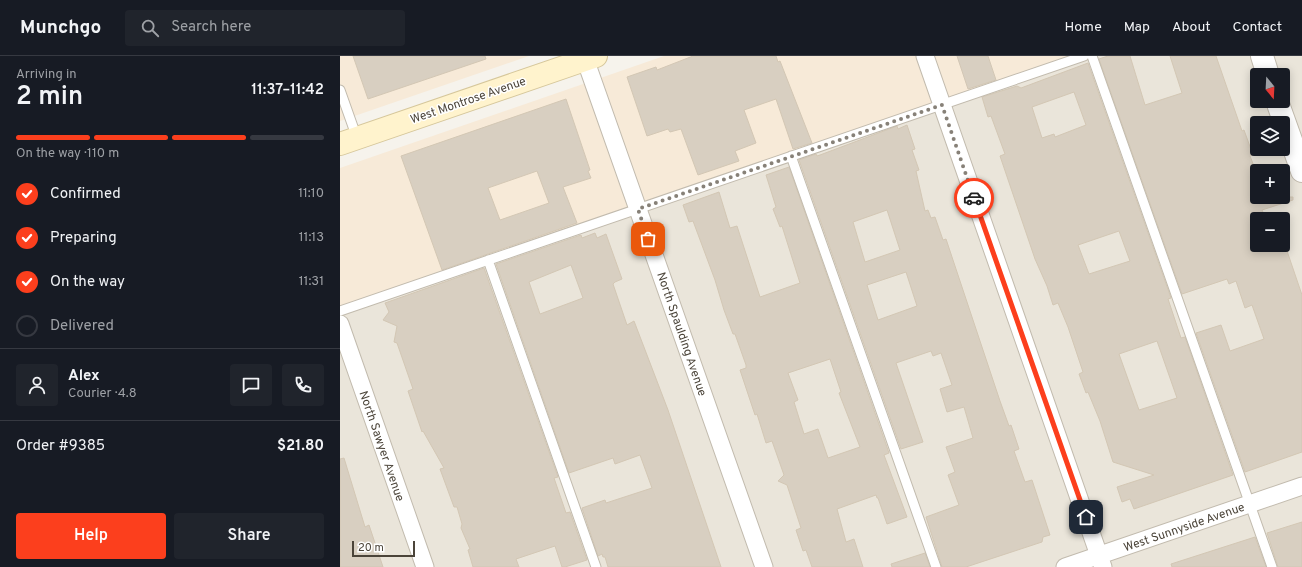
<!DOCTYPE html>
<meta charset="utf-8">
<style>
:root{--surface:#171b24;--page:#20242c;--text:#f1f3f6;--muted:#9ea1a6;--line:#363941;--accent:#fc3f1d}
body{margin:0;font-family:Overpass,sans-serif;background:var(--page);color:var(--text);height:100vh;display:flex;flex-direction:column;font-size:15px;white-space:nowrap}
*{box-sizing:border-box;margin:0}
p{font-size:13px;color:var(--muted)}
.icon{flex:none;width:22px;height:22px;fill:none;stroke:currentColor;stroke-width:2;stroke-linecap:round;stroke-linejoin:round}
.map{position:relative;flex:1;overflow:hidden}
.details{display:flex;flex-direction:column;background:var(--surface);width:340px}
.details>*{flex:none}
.needle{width:26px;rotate:162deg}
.tools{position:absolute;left:910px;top:12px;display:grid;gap:8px}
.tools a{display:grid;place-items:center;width:40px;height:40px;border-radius:4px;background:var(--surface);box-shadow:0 2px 10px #0003;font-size:20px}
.scale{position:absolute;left:12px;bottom:10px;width:63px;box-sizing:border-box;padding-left:4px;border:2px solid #4b4439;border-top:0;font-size:11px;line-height:14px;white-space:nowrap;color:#4b4439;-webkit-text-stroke:3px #fff;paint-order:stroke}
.pin{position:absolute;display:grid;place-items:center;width:34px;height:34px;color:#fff;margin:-17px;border-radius:8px;box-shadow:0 2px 6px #0006}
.courier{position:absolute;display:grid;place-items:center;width:40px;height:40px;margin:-20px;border:3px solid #fc3f1d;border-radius:50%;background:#fff;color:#222;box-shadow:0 1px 5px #0007}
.headline em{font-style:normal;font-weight:600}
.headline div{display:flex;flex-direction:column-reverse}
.headline{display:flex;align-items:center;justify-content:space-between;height:68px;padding:0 16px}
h1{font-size:26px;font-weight:600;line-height:30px}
.bar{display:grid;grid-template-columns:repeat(4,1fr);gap:6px 4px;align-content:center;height:48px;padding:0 16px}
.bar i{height:5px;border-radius:3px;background:var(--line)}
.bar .selected{background:var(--accent)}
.bar p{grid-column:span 4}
.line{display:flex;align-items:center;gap:10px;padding:0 16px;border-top:1px solid var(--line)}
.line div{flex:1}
.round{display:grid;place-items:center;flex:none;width:42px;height:42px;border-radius:4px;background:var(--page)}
ol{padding:0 16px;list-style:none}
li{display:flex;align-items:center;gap:12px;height:44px}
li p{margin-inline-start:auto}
li .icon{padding:4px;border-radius:50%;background:var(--accent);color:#fff;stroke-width:4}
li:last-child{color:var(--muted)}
li i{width:22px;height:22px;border:2px solid var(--line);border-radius:50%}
.button{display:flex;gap:8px;margin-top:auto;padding:8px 16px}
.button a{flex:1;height:46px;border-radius:4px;background:var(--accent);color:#fff;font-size:16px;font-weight:600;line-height:46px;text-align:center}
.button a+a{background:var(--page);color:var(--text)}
header{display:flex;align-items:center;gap:24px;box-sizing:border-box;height:56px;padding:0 20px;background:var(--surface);border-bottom:1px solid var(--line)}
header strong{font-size:19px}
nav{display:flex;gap:22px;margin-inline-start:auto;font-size:14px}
.search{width:280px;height:36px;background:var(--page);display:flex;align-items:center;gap:10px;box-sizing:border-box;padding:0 14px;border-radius:4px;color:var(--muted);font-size:15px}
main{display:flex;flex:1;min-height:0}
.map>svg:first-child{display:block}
.residential{fill:#eae5da;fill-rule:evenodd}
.commercial{fill:#f7ead8}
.building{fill:#d8cfc1;stroke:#d3c7b4;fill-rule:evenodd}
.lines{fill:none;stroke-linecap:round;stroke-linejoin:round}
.service-casing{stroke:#c2bbae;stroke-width:11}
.minor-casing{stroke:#c2bbae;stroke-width:19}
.tertiary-casing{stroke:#c2bbae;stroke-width:24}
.secondary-casing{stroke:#d6c79b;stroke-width:24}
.service{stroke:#fff;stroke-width:9}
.minor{stroke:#fff;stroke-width:17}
.tertiary{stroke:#fff;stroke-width:22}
.secondary{stroke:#fff3cd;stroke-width:22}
.done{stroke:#878178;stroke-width:4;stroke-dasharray:0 7.2}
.route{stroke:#fc3f1d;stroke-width:5}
.labels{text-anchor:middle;stroke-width:3;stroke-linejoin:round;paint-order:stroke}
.street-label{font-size:12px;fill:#4b4439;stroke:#fff}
</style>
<header>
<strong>Munchgo</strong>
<div class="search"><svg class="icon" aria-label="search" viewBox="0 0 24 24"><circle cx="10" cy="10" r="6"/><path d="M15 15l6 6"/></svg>Search here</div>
<nav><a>Home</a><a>Map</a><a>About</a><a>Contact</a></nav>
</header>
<main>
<section class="details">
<div class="headline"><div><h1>2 min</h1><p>Arriving in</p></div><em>11:37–11:42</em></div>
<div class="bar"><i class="selected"></i><i class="selected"></i><i class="selected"></i><i></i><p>On the way · 110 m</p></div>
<ol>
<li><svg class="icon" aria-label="check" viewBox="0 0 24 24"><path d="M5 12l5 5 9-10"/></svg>Confirmed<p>11:10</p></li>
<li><svg class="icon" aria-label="check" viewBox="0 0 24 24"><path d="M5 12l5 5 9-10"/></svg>Preparing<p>11:13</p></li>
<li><svg class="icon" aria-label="check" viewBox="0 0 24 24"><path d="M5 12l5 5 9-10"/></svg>On the way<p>11:31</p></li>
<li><i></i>Delivered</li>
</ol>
<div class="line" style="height:72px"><a class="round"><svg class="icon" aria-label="person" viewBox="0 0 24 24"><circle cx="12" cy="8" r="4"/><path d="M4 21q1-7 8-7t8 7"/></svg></a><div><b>Alex</b><p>Courier · 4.8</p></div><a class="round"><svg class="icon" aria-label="chat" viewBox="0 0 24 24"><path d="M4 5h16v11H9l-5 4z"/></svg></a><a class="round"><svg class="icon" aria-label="phone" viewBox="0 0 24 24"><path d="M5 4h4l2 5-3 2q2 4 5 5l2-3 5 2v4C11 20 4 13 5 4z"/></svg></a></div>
<div class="line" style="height:52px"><div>Order #9385</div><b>$21.80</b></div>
<div class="button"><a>Help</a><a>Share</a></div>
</section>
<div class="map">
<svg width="962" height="511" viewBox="0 0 962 511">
<rect width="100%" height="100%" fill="#f6f3ec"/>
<path class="residential" d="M751 0H962V511H0V255ZM917 19H943V45H917ZM917 67H943V93H917ZM917 115H943V141H917ZM917 163H943V189H917Z"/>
<path class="commercial" d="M0 0H189L0 65Z
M324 0H751L0 255V112Z"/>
<path class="building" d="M13 0H145L146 3 28 43Z
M353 0H436L438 6 440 5 472 87 453 93 436 43 404 54 416 87 395 95 399 105 358 119 341 73 330 76 328 73 307 80 287 21 316 11 317 14Z
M617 0H648L656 24 628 33Z
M768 0H790L805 49 842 37 830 0H876L902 75 904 74 913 99 910 100 917 118V141H953V144L922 154 926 163H917V189H935L936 192 945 189 962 239V396L905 416 856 277 881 269 890 295 924 283 912 249 905 252 896 225 889 228 887 223 842 238 759 3Z
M748 7 831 242 828 243 841 282 845 281 893 419 794 453 790 443 782 446 777 431 814 419 773 406 760 365 748 336 746 337 739 318 743 316 728 271 718 247 713 249 707 230 695 203 660 100 665 98 651 60 648 61 642 41 677 30 681 32ZM734 36 746 69 715 81 714 78 702 82 692 51ZM779 175 790 205 749 218 738 189ZM817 285 837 342 799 354 779 298Z
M226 43 250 114 248 115 251 122 223 131 237 167 102 214 61 100ZM197 115 209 147 160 164 148 132Z
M567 69 575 93 572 94 579 114 576 115 585 155 588 154 591 162 595 161 603 184 606 183 660 345 669 370 671 369 679 393 674 395 685 426 692 424 710 479 703 481 702 486 626 511H602L586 461 619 449 608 419 615 416 606 391 633 382 624 351 607 356 600 333 612 329 601 297 593 300 591 295 556 307 583 386 561 393 459 104 476 98 477 100 480 99 557 70 558 73ZM547 154 560 194 525 206 513 166ZM566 216 577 250 538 264 527 229Z
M449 111 549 397 544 399 567 461 547 468 538 442H537L536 439 497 453 506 486 514 483 523 511H472L466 494 463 495 456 474 461 472 447 429 438 425 444 419 432 385 426 387 417 358 415 359 400 314 406 312V309L395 278H393L384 254 375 224 353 165 349 166 343 149 379 136 390 172 397 170 420 241 460 227 442 170 440 171 433 153 436 151 426 119ZM490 303 501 336 499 337 520 391 488 402 478 373 464 378 454 346 458 344 448 317Z
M255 177 257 182 266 178 282 223 275 226 273 228 287 269 294 265 328 354 381 511H268L265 501H263L262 498 258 500 242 452 265 444 266 447 312 432 300 399 275 408 273 402 229 417 156 208 241 179 242 182ZM231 209 243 242 200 258 189 226Z
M144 212 218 421 214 422 226 457 230 456 247 504 225 511H222L215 490 176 503 179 511H133L128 494 130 493 121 472 122 468 117 451H114L100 413 104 412 83 375 82 376 68 335 73 333 57 287 54 286 57 270 43 264 49 256 45 247Z
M4 402 25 471 29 469 43 511H0V403Z
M962 466V511H938L927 477Z
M915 481 926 511H832L831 508Z
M585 497 590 511H552L551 508Z"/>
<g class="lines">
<defs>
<path id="service" d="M752 0 932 511
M0 34 17 82
M451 100 596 511
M148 204 256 511
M0 255 744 0"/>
<path id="minor" d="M244 0 424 511
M585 0 763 511
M0 268 85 511
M725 511 962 430"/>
<path id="tertiary" d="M922 0 928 19
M937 45 962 115"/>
<path id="secondary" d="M0 88 256 0"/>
</defs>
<use href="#service" class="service-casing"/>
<use href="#minor" class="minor-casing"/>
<use href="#tertiary" class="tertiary-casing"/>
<use href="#secondary" class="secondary-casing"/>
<use href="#service" class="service"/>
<use href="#minor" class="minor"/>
<use href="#tertiary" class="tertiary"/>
<use href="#secondary" class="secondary"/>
</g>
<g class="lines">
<path class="done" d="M308 183 298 153 602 49 634 142"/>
<path class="route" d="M634 142 746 461"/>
</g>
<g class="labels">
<g class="street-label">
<text transform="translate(128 44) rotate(-19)" y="4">West Montrose Avenue</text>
<text transform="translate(342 278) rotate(71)" y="4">North Spaulding Avenue</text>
<text transform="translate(42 390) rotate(71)" y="4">North Sawyer Avenue</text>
<text transform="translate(844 471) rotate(-19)" y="4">West Sunnyside Avenue</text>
</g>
</g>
</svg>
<div class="tools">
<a><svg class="needle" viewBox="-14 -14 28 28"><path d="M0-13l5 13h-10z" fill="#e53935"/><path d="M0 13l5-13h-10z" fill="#9ea1a6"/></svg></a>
<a><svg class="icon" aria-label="layers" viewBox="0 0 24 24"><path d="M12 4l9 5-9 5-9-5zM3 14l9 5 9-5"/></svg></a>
<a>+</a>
<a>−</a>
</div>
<div class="scale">20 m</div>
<div class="pin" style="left:308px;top:183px;background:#ea580c"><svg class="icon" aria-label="bag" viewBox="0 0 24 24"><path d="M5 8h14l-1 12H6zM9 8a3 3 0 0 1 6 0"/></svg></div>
<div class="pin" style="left:746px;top:461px;background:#1f2937"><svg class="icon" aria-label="home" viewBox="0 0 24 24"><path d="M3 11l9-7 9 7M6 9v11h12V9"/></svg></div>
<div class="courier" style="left:634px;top:142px"><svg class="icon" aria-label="car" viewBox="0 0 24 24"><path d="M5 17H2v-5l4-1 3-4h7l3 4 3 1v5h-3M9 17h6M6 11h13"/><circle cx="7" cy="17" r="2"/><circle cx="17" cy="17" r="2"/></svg></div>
</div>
</main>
